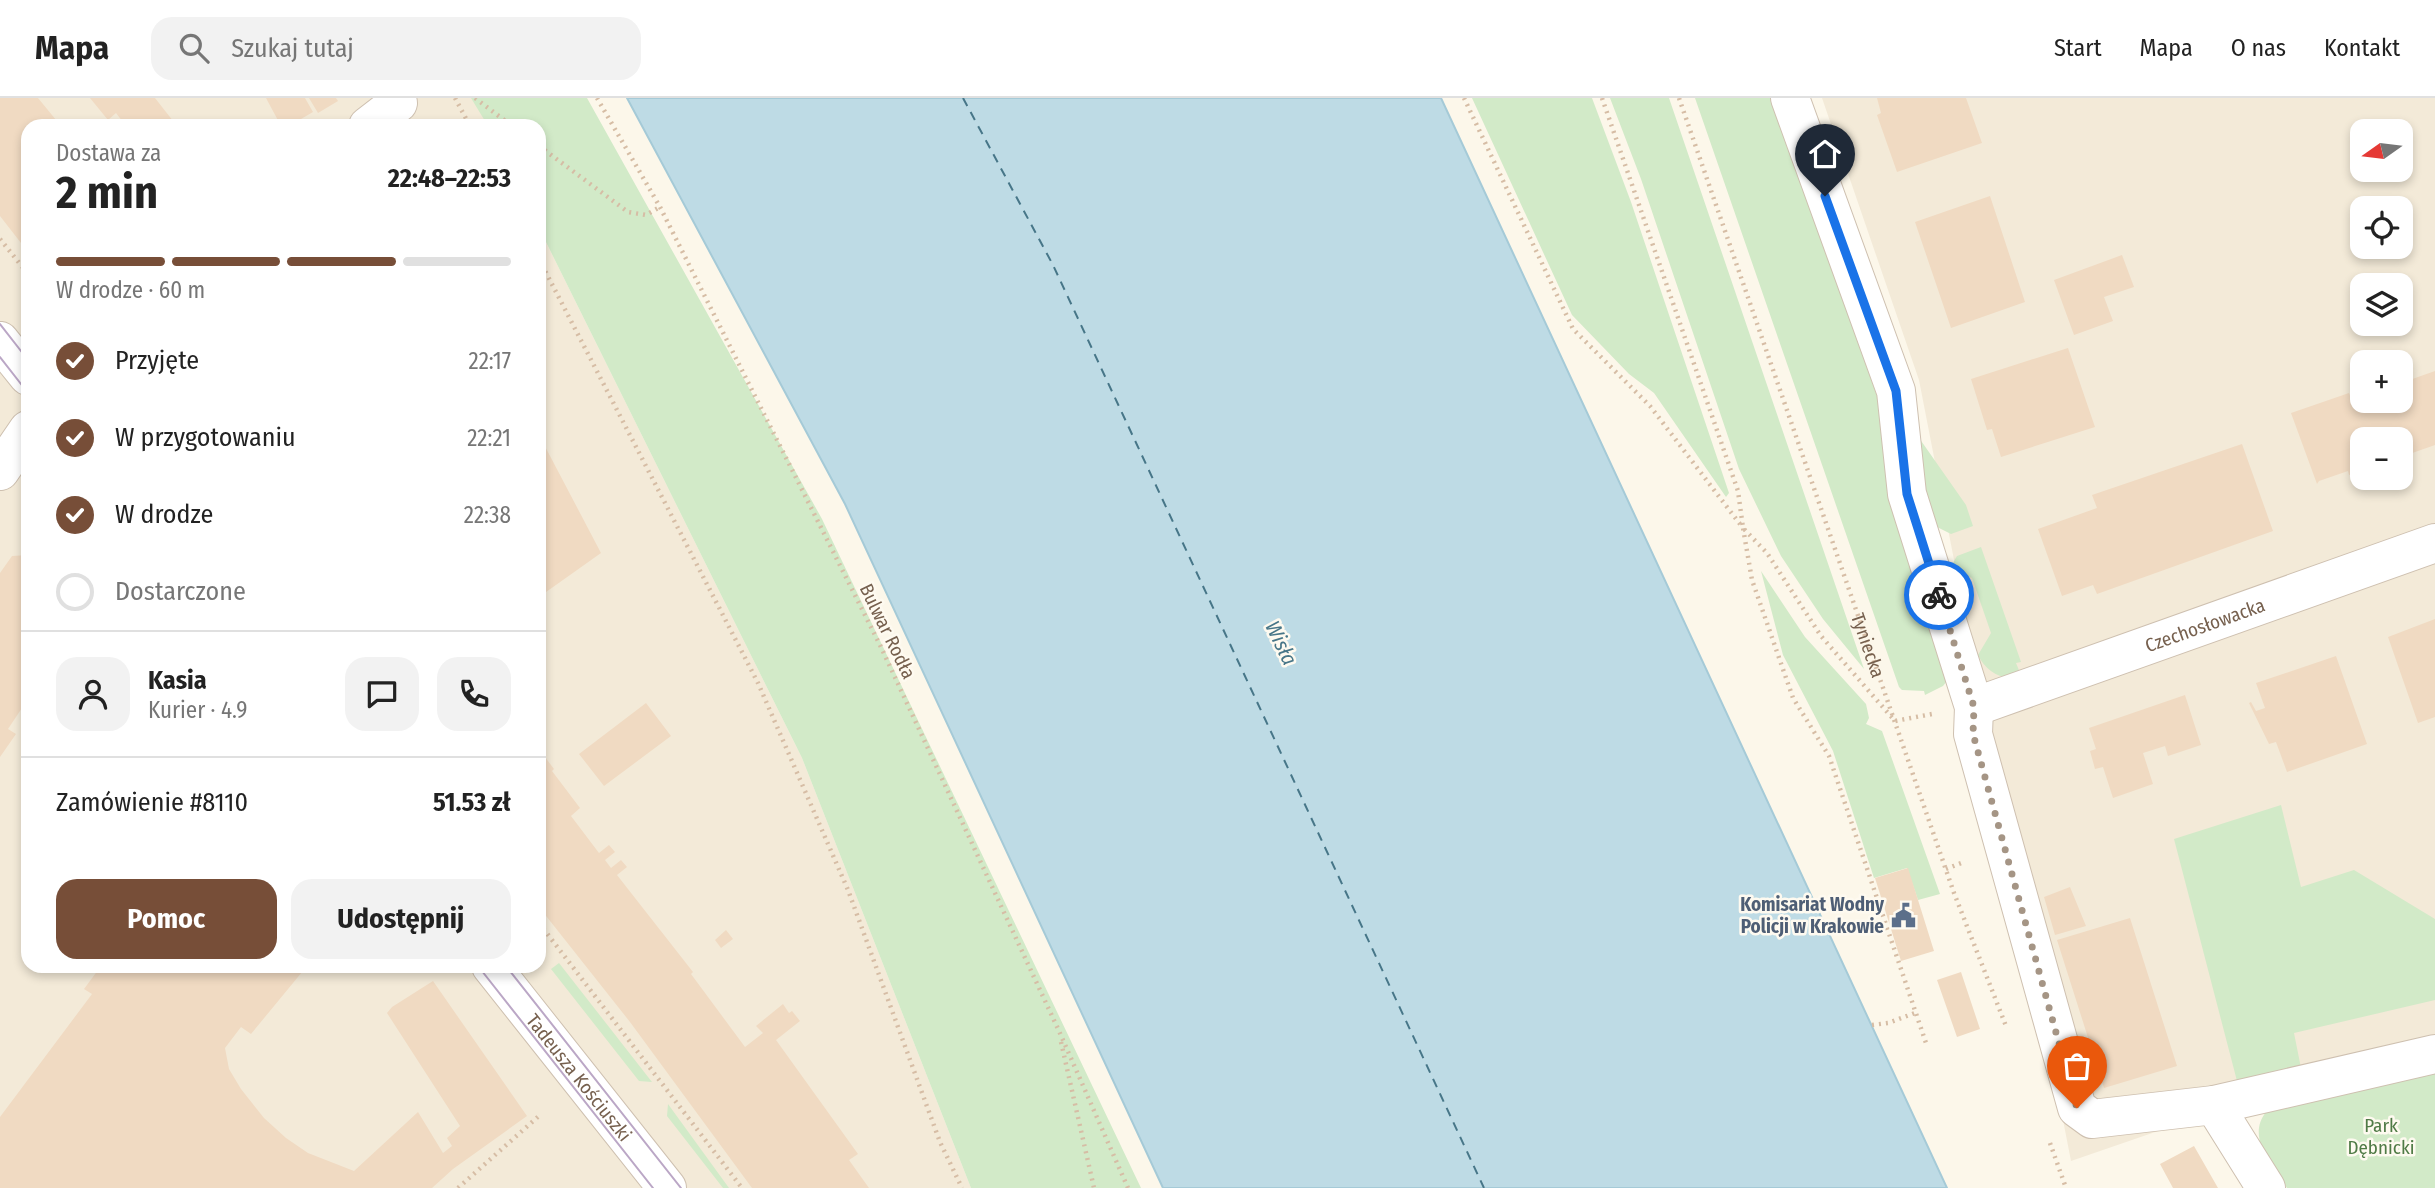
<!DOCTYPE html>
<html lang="pl">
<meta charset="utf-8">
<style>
:root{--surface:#fff;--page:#f2f2f2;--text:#222;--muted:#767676;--line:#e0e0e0;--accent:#774e38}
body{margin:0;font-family:"Fira Sans Condensed",sans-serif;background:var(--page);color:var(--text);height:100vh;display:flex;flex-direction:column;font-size:26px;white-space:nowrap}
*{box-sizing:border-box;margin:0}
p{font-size:23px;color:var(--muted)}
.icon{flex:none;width:38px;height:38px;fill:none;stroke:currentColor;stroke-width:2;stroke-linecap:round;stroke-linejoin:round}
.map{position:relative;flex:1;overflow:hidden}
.drawer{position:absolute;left:21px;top:21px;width:525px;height:854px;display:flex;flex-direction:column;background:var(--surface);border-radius:21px;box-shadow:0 4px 10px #0003}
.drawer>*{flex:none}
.needle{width:46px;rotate:256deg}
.controls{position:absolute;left:2350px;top:21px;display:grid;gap:14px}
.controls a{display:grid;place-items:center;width:63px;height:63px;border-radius:14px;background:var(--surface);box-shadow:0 4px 10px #0003;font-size:35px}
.pin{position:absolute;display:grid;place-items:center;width:60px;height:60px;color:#fff;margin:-72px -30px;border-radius:50% 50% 50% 0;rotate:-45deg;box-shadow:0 0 7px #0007}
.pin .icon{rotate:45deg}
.courier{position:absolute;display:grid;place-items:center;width:70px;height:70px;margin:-35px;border:5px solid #1a73e8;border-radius:50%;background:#fff;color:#222;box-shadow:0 2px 9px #0007}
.head em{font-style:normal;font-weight:700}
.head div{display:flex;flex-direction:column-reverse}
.head{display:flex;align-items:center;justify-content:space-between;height:119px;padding:0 35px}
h1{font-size:46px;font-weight:700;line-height:52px}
.bar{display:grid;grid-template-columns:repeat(4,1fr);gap:10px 7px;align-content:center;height:84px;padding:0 35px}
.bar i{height:9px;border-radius:5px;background:var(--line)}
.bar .selected{background:var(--accent)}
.bar p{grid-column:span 4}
.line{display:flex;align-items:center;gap:18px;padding:0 35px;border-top:2px solid var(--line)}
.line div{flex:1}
.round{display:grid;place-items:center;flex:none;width:74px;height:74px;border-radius:21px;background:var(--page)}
ol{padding:0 35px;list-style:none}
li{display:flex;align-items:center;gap:21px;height:77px}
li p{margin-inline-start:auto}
li .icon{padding:7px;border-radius:50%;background:var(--accent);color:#fff;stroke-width:4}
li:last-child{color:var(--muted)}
li i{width:38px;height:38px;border:4px solid var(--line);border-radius:50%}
.action{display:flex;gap:14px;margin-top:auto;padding:14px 35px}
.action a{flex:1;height:80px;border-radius:21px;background:var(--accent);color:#fff;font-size:28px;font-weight:700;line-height:80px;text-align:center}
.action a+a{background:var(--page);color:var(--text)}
header{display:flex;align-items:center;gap:42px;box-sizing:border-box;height:98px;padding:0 35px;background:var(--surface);border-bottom:2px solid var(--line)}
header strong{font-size:33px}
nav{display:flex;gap:38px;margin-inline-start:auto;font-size:24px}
.search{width:490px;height:63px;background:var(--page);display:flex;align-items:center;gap:18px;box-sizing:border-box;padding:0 24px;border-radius:21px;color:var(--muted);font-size:26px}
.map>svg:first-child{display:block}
.residential{fill:#f3ead8;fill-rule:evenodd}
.green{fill:#d2eac8}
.water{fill:#bedbe5;stroke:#a5cad7;stroke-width:2}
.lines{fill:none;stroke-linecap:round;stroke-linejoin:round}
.ferry{stroke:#477688;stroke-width:2;stroke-dasharray:9 7;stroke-linecap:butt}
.building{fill:#f0dac2}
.minor-casing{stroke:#cec0b0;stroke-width:40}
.path{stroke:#d6bda5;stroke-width:4.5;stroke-dasharray:2 5;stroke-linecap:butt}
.minor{stroke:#fff;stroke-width:38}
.tram{stroke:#bba7c6;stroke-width:2}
.done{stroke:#a59585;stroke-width:7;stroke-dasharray:0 12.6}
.route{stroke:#1a73e8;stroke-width:9}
.labels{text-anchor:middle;stroke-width:5;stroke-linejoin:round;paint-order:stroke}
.street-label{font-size:19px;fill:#76604e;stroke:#fefaf0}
.service-label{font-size:19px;font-weight:bold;fill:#4e5e75;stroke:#fefaf0;text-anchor:end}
.park-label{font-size:19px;fill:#507b46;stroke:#fefaf0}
.water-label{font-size:21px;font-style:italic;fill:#477688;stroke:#fefaf0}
</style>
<header>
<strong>Mapa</strong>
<div class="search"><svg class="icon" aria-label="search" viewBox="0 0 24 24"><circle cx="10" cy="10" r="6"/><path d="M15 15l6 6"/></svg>Szukaj tutaj</div>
<nav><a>Start</a><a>Mapa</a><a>O nas</a><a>Kontakt</a></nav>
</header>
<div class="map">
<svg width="2435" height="1090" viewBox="0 0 2435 1090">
<rect width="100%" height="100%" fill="#fcf7ea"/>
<path class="residential" d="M0 0H473L488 28H28V868H539V130L802 660 971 1090H0Z
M1822 0H2435V972L2280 1008 2161 1032 2071 1063 1919 282ZM2362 33H2401V72H2362ZM2362 110H2401V149H2362ZM2362 187H2401V226H2362ZM2362 264H2401V303H2362ZM2362 341H2401V380H2362Z"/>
<path class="green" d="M471 0H587L822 421 1141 1090H971L802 660 539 130V28H488Z
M1472 0H1592L1631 104 1729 395 1726 399 1654 295 1629 276 1572 217Z
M1610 0H1669L1864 571 1823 521 1781 458 1739 371 1641 81Z
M1695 0H1771L1882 312 1947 583 1943 588 1925 597 1924 593 1902 592 1899 589Z
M1917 337 1966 407 1973 428 1951 436 1935 428 1928 404Z
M1981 449 2021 564 2016 565 2021 577C2003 584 1986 574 1978 557L1991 535 1972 480 1950 470 1957 458Z
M1761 473 1805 539 1866 606 1869 620 1866 626 1882 633 1940 796 1918 802 1907 770 1874 780 1833 653 1783 557Z
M2281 707 2301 789 2354 772 2435 821V902L2294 935 2301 970 2237 983 2174 741Z
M559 865 652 984 639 983 551 871Z
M2435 972V1090H2287C2272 1066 2246 1040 2266 1014Z
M668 1006 729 1090H723L667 1018Z"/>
<path class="water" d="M627 0H1441L1947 1090H1163L845 406Z"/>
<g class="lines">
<path class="ferry" d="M963 0 1053 167 1484 1090"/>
</g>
<path class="building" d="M0 0H38L61 28H28V154L0 118Z
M90 0H155L177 28H126L116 15 108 22Z
M266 0H305L313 14 289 28H281Z
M309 0H336L338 3 318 15Z
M1877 0H1966L1982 45 1897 74 1877 17 1881 15Z
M1990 98 2025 204 1951 230 1915 124Z
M2122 157 2134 189 2104 199 2113 223 2074 237 2054 182Z
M2068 250 2095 329 2001 359 1992 331 1987 332 1971 281Z
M2435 273V347L2401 359V341H2362V373L2349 377 2348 373 2319 383 2317 386 2291 315 2349 295 2352 303 2362 299V303H2401V285Z
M539 337 601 455 539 499Z
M2242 346 2273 433 2097 496 2093 487 2062 498 2038 431 2097 410 2092 397Z
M28 457V585L26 604 8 631 16 636 0 659V475L12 458Z
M2435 521V619L2418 625 2388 539Z
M2336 558 2367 646 2287 674 2276 644 2269 646 2249 605 2251 604 2256 613 2265 610 2256 585Z
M2185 597 2201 647 2168 658 2165 648 2143 655 2153 686 2113 700 2103 669 2095 671 2090 653 2096 651 2089 630Z
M646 605 671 638 604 688 579 656Z
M539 651 554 671 552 673 580 710 571 718 599 755 609 747 615 754 605 762 611 770 621 762 627 769 617 777 693 874 691 876 745 949 763 935 756 928 783 906 789 915 792 913 800 923 776 942 858 1056 849 1062 869 1090H752L630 924 539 809Z
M1908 770 1934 853 1901 863 1875 780Z
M2070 789 2086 828 2055 837 2044 799Z
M2130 820 2177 968 2104 990 2057 842Z
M726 832 733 841 721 850 715 842Z
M101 868H307L251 936 241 929 225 950 229 971 241 991 264 1020 286 1040 308 1055 354 1073 418 1014 443 1055 452 1048 447 1040 460 1028 387 915 392 909 433 883 527 1018 453 1071 432 1090H0V1019L92 896 84 891Z
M1961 874 1980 931 1957 939 1937 882Z
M2194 1048 2218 1090H2173L2160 1066Z"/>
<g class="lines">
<defs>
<g id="minor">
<path d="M1790 0 1896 293 1907 396 1974 609 1973 636 2077 1010 2092 1021 2214 1007 2435 956"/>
<path d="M368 28 398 5"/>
<path d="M0 243 28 278"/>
<path d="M0 373 28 332"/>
<path id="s2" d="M1974 609 2435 445"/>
<path id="s3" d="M491 868 667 1090"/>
<path d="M2214 1007 2266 1090"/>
</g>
</defs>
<use href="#minor" class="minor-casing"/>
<g class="path">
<path d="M455 0 470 28"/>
<path d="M475 0 512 28"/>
<path d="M597 0 660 109 880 547 1059 933 1128 1090"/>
<path d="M1464 0 1573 231 1650 308 1743 430 1752 482 1793 600 1829 658 1927 948"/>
<path d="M1602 0 1738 393 1743 430 1767 455 1821 538 1895 623 1932 616"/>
<path id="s1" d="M1679 0 1954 795 2006 928"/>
<path d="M539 48 628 114 646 117 660 109"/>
<path d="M0 141 28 176"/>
<path d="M539 161 758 585 848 792 940 1044 962 1090"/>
<path d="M1946 771 1964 764"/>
<path d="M539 825 742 1090"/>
<path d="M1872 927 1888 925 1915 915"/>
<path d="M1061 944 1094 1090"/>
<path d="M2050 1045 2066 1090"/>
<path d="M458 1090 540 1017"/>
</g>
<use href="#minor" class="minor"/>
<path class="tram" d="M0 226 28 262
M0 259 28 295
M478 868 653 1090
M506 868 681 1090"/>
</g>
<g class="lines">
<path class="done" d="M1939 497 1974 609 1973 636 2077 1010"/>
<path class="route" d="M1825 98 1896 293 1907 396 1939 497"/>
</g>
<defs>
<symbol id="civic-bare" viewBox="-9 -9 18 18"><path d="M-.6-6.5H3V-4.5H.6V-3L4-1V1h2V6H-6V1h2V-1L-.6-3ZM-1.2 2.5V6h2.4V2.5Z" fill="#5c6f8a" stroke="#fefaf0" stroke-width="2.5" paint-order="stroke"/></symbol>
</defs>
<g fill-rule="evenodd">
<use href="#civic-bare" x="1886" y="800" width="35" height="35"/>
</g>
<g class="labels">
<g class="street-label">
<text dy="7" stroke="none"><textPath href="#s2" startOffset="245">Czechosłowacka</textPath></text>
<text transform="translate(888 533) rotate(64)" y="7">Bulwar Rodła</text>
<text dy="7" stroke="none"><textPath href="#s1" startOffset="579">Tyniecka</textPath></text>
<text dy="7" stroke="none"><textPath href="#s3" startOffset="142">Tadeusza Kościuszki</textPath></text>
</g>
<g class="service-label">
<text x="1884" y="813">Komisariat Wodny<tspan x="1884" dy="22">Policji w Krakowie</tspan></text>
</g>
<g class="park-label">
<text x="2381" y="1034">Park<tspan x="2381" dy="22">Dębnicki</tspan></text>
</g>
<g class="water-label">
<text transform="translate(1281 545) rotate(64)" y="7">Wisła</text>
</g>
</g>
</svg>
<div class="controls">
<a><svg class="needle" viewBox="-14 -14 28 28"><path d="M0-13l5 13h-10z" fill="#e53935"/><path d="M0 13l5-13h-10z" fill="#767676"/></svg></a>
<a><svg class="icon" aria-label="locate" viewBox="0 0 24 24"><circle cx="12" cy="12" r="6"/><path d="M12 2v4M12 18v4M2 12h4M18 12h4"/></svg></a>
<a><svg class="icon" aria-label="layers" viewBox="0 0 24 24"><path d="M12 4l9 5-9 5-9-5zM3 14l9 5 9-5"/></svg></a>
<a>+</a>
<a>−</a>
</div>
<div class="pin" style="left:2077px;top:1010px;background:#ea580c"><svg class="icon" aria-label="bag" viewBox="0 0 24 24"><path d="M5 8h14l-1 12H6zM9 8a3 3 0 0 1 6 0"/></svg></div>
<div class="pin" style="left:1825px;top:98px;background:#1f2937"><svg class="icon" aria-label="home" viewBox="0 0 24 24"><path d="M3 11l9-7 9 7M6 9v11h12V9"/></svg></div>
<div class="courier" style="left:1939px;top:497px"><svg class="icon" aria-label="bike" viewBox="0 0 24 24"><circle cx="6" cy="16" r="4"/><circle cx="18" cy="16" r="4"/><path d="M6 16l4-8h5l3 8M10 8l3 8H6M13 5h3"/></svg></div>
<section class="drawer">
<div class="head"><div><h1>2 min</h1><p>Dostawa za</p></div><em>22:48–22:53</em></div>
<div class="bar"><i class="selected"></i><i class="selected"></i><i class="selected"></i><i></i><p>W drodze · 60 m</p></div>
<ol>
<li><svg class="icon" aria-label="check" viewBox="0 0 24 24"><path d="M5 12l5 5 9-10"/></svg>Przyjęte<p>22:17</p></li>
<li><svg class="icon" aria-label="check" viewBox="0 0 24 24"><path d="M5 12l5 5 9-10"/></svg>W przygotowaniu<p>22:21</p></li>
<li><svg class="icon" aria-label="check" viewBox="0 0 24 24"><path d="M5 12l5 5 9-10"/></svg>W drodze<p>22:38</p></li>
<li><i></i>Dostarczone</li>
</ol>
<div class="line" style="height:126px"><a class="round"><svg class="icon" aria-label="person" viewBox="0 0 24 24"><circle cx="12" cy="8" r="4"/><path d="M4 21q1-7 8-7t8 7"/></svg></a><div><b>Kasia</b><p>Kurier · 4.9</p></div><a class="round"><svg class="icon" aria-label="chat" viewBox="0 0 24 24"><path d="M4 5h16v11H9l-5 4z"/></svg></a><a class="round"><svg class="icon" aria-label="phone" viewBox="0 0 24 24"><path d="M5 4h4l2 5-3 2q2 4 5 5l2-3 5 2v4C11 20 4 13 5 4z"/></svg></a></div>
<div class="line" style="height:91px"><div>Zamówienie #8110</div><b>51.53 zł</b></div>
<div class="action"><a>Pomoc</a><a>Udostępnij</a></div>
</section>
</div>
